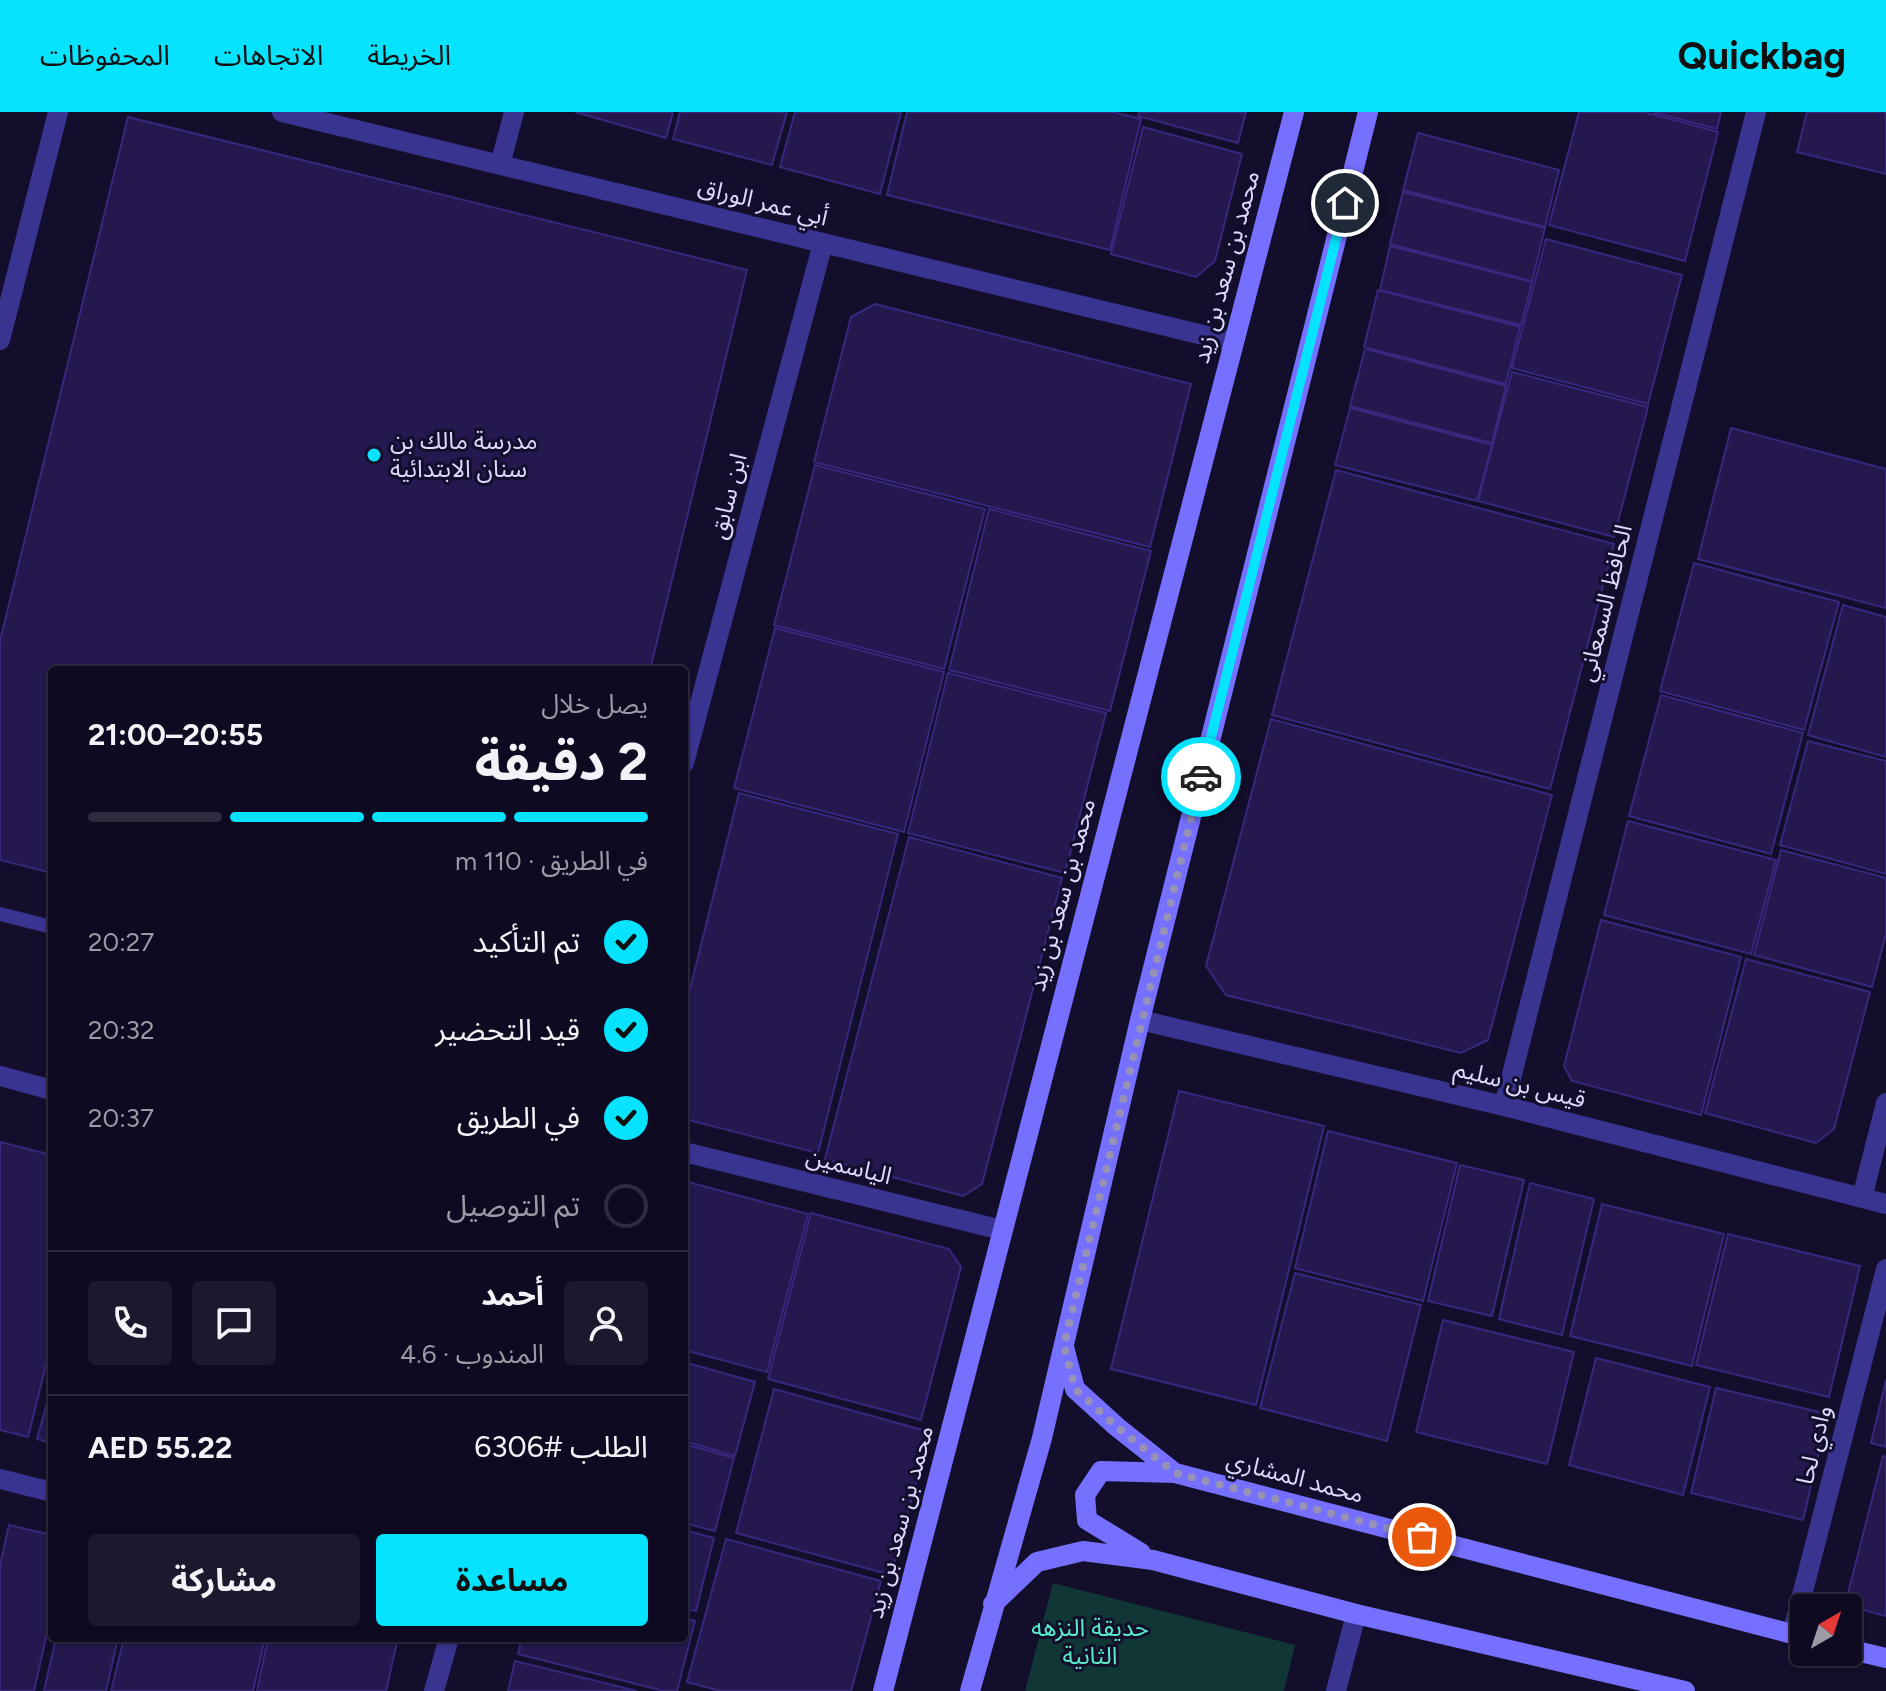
<!DOCTYPE html>
<html lang="ar">
<meta charset="utf-8">
<style>
:root{--surface:#0e0a21;--page:#1c182e;--text:#f1f3f6;--muted:#9b9aa5;--line:#2e2b3f;--accent:#05e3ff}
body{margin:0;font-family:Figtree,"Noto Sans Arabic",sans-serif;background:var(--page);color:var(--text);direction:rtl;height:100vh;display:flex;flex-direction:column;font-size:30px;white-space:nowrap}
*{box-sizing:border-box;margin:0}
p{font-size:26px;color:var(--muted)}
.icon{flex:none;width:44px;height:44px;fill:none;stroke:currentColor;stroke-width:2;stroke-linecap:round;stroke-linejoin:round}
.map{position:relative;flex:1;overflow:hidden;direction:ltr}
.details{position:absolute;left:48px;top:554px;width:640px;height:976px;display:flex;flex-direction:column;background:var(--surface);border-radius:8px;box-shadow:0 2px 6px #0004,0 0 0 2px var(--line);direction:rtl}
.details>*{flex:none}
.needle{width:52px;rotate:39deg}
.tools{position:absolute;left:1790px;top:1482px;display:grid;gap:16px}
.tools a{display:grid;place-items:center;width:72px;height:72px;border-radius:8px;background:var(--surface);box-shadow:0 2px 6px #0004,0 0 0 2px var(--line);font-size:40px}
.pin{position:absolute;display:grid;place-items:center;width:68px;height:68px;color:#fff;margin:-34px;border:4px solid #fff;border-radius:50%;box-shadow:0 2px 8px #0007}
.courier{position:absolute;display:grid;place-items:center;width:80px;height:80px;margin:-40px;border:6px solid #05e3ff;border-radius:50%;background:#fff;color:#222;box-shadow:0 2px 10px #0007}
.summary em{font-style:normal;font-weight:700}
.summary div{display:flex;flex-direction:column-reverse}
.summary{display:flex;align-items:center;justify-content:space-between;height:136px;padding:0 40px}
h1{font-size:52px;font-weight:700;line-height:60px}
.bar{display:grid;grid-template-columns:repeat(4,1fr);gap:12px 8px;align-content:center;height:96px;padding:0 40px}
.bar i{height:10px;border-radius:6px;background:var(--line)}
.bar .on{background:var(--accent)}
.bar p{grid-column:span 4}
.line{display:flex;align-items:center;gap:20px;padding:0 40px;border-top:2px solid var(--line)}
.line div{flex:1}
.round{display:grid;place-items:center;flex:none;width:84px;height:84px;border-radius:8px;background:var(--page)}
ol{padding:0 40px;list-style:none}
li{display:flex;align-items:center;gap:24px;height:88px}
li p{margin-inline-start:auto}
li .icon{padding:8px;border-radius:50%;background:var(--accent);color:#111;stroke-width:4}
li:last-child{color:var(--muted)}
li i{width:44px;height:44px;border:4px solid var(--line);border-radius:50%}
.button{display:flex;gap:16px;margin-top:auto;padding:16px 40px}
.button a{flex:1;height:92px;border-radius:8px;background:var(--accent);color:#111;font-size:32px;font-weight:700;line-height:92px;text-align:center}
.button a+a{background:var(--page);color:var(--text)}
header{display:flex;align-items:center;gap:48px;box-sizing:border-box;height:112px;padding:0 40px;background:var(--accent);color:#111}
header strong{font-size:38px}
nav{display:flex;gap:44px;margin-inline-start:auto;font-size:28px}
.map>svg:first-child{display:block}
.green{fill:#103736}
.building{fill:#24184f;stroke:#39277e;stroke-width:2}
.lines{fill:none;stroke-linecap:round;stroke-linejoin:round}
.lane{stroke:#383490;stroke-width:14}
.street{stroke:#383490;stroke-width:20}
.secondary{stroke:#7570ff;stroke-width:20}
.done{stroke:#9792b5;stroke-width:8;stroke-dasharray:0 14.4}
.route{stroke:#05e3ff;stroke-width:10}
.poi-dot{fill:#05e3ff;stroke:#130e2c;stroke-width:3}
.labels{text-anchor:middle;stroke-width:6;stroke-linejoin:round;paint-order:stroke}
.street-label{font-size:24px;fill:#ded9ff;stroke:#130e2c}
.poi-label{font-size:24px;fill:#ded9ff;stroke:#130e2c;text-anchor:start}
.park-label{font-size:24px;fill:#57edc9;stroke:#130e2c}
</style>
<header>
<strong>Quickbag</strong>
<nav><a>الخريطة</a><a>الاتجاهات</a><a>المحفوظات</a></nav>
</header>
<div class="map">
<svg width="1886" height="1579" viewBox="0 0 1886 1579">
<rect width="100%" height="100%" fill="#130e2c"/>
<path class="green" d="M1053 1471 1295 1533 1284 1579H1025Z"/>
<path class="building" d="M575 0H673L666 26Z
M680 0H787L772 53 673 27Z
M795 0H901L880 82 780 55Z
M907 0H1113L1141 7 1110 138 887 83Z
M1139 0H1246L1238 31 1138 4Z
M1579 0H1644L1718 20 1685 149 1549 113Z
M1653 0H1721L1717 17Z
M1807 0H1886V62L1797 40Z
M128 5 747 158 650 558H52V761L0 748V529Z
M1143 15 1242 42 1215 149 1196 165 1111 142Z
M1418 21 1559 58 1545 115 1403 78Z
M1403 80 1545 116 1532 169 1390 132Z
M1546 127 1682 163 1648 292 1512 256Z
M1390 134 1532 170 1521 213 1380 178Z
M1378 178 1520 215 1506 272 1364 235Z
M875 192 1191 272 1150 435 814 350 851 205Z
M1365 237 1506 274 1492 331 1350 294Z
M1512 260 1648 295 1614 425 1478 389Z
M1350 296 1492 333 1477 389 1335 353Z
M1731 316 1886 357V496L1698 447Z
M815 353 985 397 944 557 774 513Z
M1336 358 1614 432 1550 677 1272 603Z
M989 397 1151 439 1110 599 949 558Z
M1694 451 1839 490 1804 618 1660 579Z
M1843 493 1886 505V645L1808 623Z
M775 516 944 560 904 720 734 676Z
M948 561 1106 601 1065 761 908 721Z
M1661 583 1803 621 1771 742 1629 704Z
M1271 607 1552 683 1488 928 1461 941 1226 883 1206 854Z
M1808 629 1886 649V762L1780 733Z
M739 681 898 722 818 1041 684 1007V901Z
M1628 709 1776 748 1751 842 1604 803Z
M909 725 1062 766 982 1072 963 1084 825 1047Z
M1781 738 1886 766V822L1872 875 1754 843Z
M1601 808 1741 845 1701 1003 1572 969 1564 954Z
M1746 847 1870 880 1834 1017 1816 1031 1705 1001Z
M1179 979 1324 1014 1256 1293 1111 1257Z
M1328 1019 1457 1051 1423 1189 1295 1156Z
M0 1030 52 1043V1229L28 1325 0 1318Z
M1460 1053 1524 1068 1492 1204 1428 1189Z
M684 1069 808 1102 767 1260 684 1238Z
M1530 1071 1594 1087 1562 1223 1499 1207Z
M1602 1092 1724 1122 1692 1254 1570 1224Z
M811 1101 949 1137 961 1155 921 1308 768 1267Z
M1728 1122 1860 1154 1829 1285 1696 1253Z
M1295 1161 1421 1193 1387 1329 1260 1296Z
M1443 1208 1574 1240 1547 1352 1416 1320Z
M1596 1246 1710 1275 1683 1383 1569 1353Z
M684 1250 755 1270 735 1344 684 1329Z
M1886 1268V1335L1871 1331Z
M52 1273V1331L37 1327Z
M1716 1276 1828 1302 1803 1408 1691 1381Z
M774 1277 930 1320 891 1463 736 1421Z
M684 1332 734 1346 715 1419 684 1411Z
M1883 1344 1886 1345V1504L1845 1493Z
M9 1413 52 1423V1499L34 1579H0V1453Z
M684 1418 714 1426 696 1499 684 1496Z
M726 1427 881 1469 851 1579H720L687 1570Z
M684 1506 695 1509 677 1579H664L518 1542 522 1526H684Z
M56 1526H118L106 1579H44Z
M124 1526H265L253 1579H111Z
M268 1526H398L386 1579H257Z
M515 1549 637 1579H508Z"/>
<g class="lines">
<path class="lane" d="M0 802 52 815"/>
<path class="street" d="M282 0 1232 230
M500 53 514 0
M0 228 58 0
M684 651 823 131
M1140 908 1504 994 1886 1092
M0 964 52 978
M1504 994 1756 0
M684 1040 1002 1118
M1862 1086 1886 991
M0 1367 52 1380
M1792 1522 1886 1157
M434 1579 449 1526
M1336 1579 1356 1502"/>
<path class="secondary" d="M1064 1235 1075 1277 1117 1315 1175 1361 1804 1525
M1141 1441 1087 1408 1085 1383 1101 1359 1175 1361
M993 1492 1037 1450 1083 1439 1153 1448 1356 1502 1685 1579
M1848 1537 1886 1546
M883 1579 1294 0
M970 1579 1042 1326 1140 908 1368 0"/>
</g>
<g class="lines">
<path class="done" d="M1201 665 1064 1233 1075 1277 1117 1315 1175 1361 1422 1425"/>
<path class="route" d="M1201 665 1345 91"/>
</g>
<circle class="poi-dot" cx="374" cy="343" r="8"/>
<g class="labels">
<g class="street-label">
<text transform="translate(763 90) rotate(14)" y="8">أبي عمر الوراق</text>
<text transform="translate(1226 155) rotate(-75)" y="8">محمد بن سعد بن زيد</text>
<text transform="translate(728 384) rotate(-75)" y="8">ابن سابق</text>
<text transform="translate(1605 491) rotate(-76)" y="8">الحافظ السمعاني</text>
<text transform="translate(1062 783) rotate(-75)" y="8">محمد بن سعد بن زيد</text>
<text transform="translate(1520 972) rotate(14)" y="8">قيس بن سليم</text>
<text transform="translate(849 1054) rotate(14)" y="8">الياسمين</text>
<text transform="translate(1814 1333) rotate(-76)" y="8">وادي لحا</text>
<text transform="translate(1295 1365) rotate(15)" y="8">محمد المشاري</text>
<text transform="translate(900 1410) rotate(-75)" y="8">محمد بن سعد بن زيد</text>
</g>
<g class="poi-label">
<text x="390" y="337">مدرسة مالك بن<tspan x="390" dy="28">سنان الابتدائية</tspan></text>
</g>
<g class="park-label">
<text x="1090" y="1524">حديقة النزهه<tspan x="1090" dy="28">الثانية</tspan></text>
</g>
</g>
</svg>
<div class="tools">
<a><svg class="needle" viewBox="-14 -14 28 28"><path d="M0-13l5 13h-10z" fill="#e53935"/><path d="M0 13l5-13h-10z" fill="#9b9aa5"/></svg></a>
</div>
<div class="pin" style="left:1422px;top:1425px;background:#ea580c"><svg class="icon" aria-label="bag" viewBox="0 0 24 24"><path d="M5 8h14l-1 12H6zM9 8a3 3 0 0 1 6 0"/></svg></div>
<div class="pin" style="left:1345px;top:91px;background:#1f2937"><svg class="icon" aria-label="home" viewBox="0 0 24 24"><path d="M3 11l9-7 9 7M6 9v11h12V9"/></svg></div>
<div class="courier" style="left:1201px;top:665px"><svg class="icon" aria-label="car" viewBox="0 0 24 24"><path d="M5 17H2v-5l4-1 3-4h7l3 4 3 1v5h-3M9 17h6M6 11h13"/><circle cx="7" cy="17" r="2"/><circle cx="17" cy="17" r="2"/></svg></div>
<section class="details">
<div class="summary"><div><h1>2 دقيقة</h1><p>يصل خلال</p></div><em>20:55–21:00</em></div>
<div class="bar"><i class="on"></i><i class="on"></i><i class="on"></i><i></i><p>في الطريق · 110 m</p></div>
<ol>
<li><svg class="icon" aria-label="check" viewBox="0 0 24 24"><path d="M5 12l5 5 9-10"/></svg>تم التأكيد<p>20:27</p></li>
<li><svg class="icon" aria-label="check" viewBox="0 0 24 24"><path d="M5 12l5 5 9-10"/></svg>قيد التحضير<p>20:32</p></li>
<li><svg class="icon" aria-label="check" viewBox="0 0 24 24"><path d="M5 12l5 5 9-10"/></svg>في الطريق<p>20:37</p></li>
<li><i></i>تم التوصيل</li>
</ol>
<div class="line" style="height:144px"><a class="round"><svg class="icon" aria-label="person" viewBox="0 0 24 24"><circle cx="12" cy="8" r="4"/><path d="M4 21q1-7 8-7t8 7"/></svg></a><div><b>أحمد</b><p>المندوب · 4.6</p></div><a class="round"><svg class="icon" aria-label="chat" viewBox="0 0 24 24"><path d="M4 5h16v11H9l-5 4z"/></svg></a><a class="round"><svg class="icon" aria-label="phone" viewBox="0 0 24 24"><path d="M5 4h4l2 5-3 2q2 4 5 5l2-3 5 2v4C11 20 4 13 5 4z"/></svg></a></div>
<div class="line" style="height:104px"><div>الطلب #6306</div><b>AED 55.22</b></div>
<div class="button"><a>مساعدة</a><a>مشاركة</a></div>
</section>
</div>
